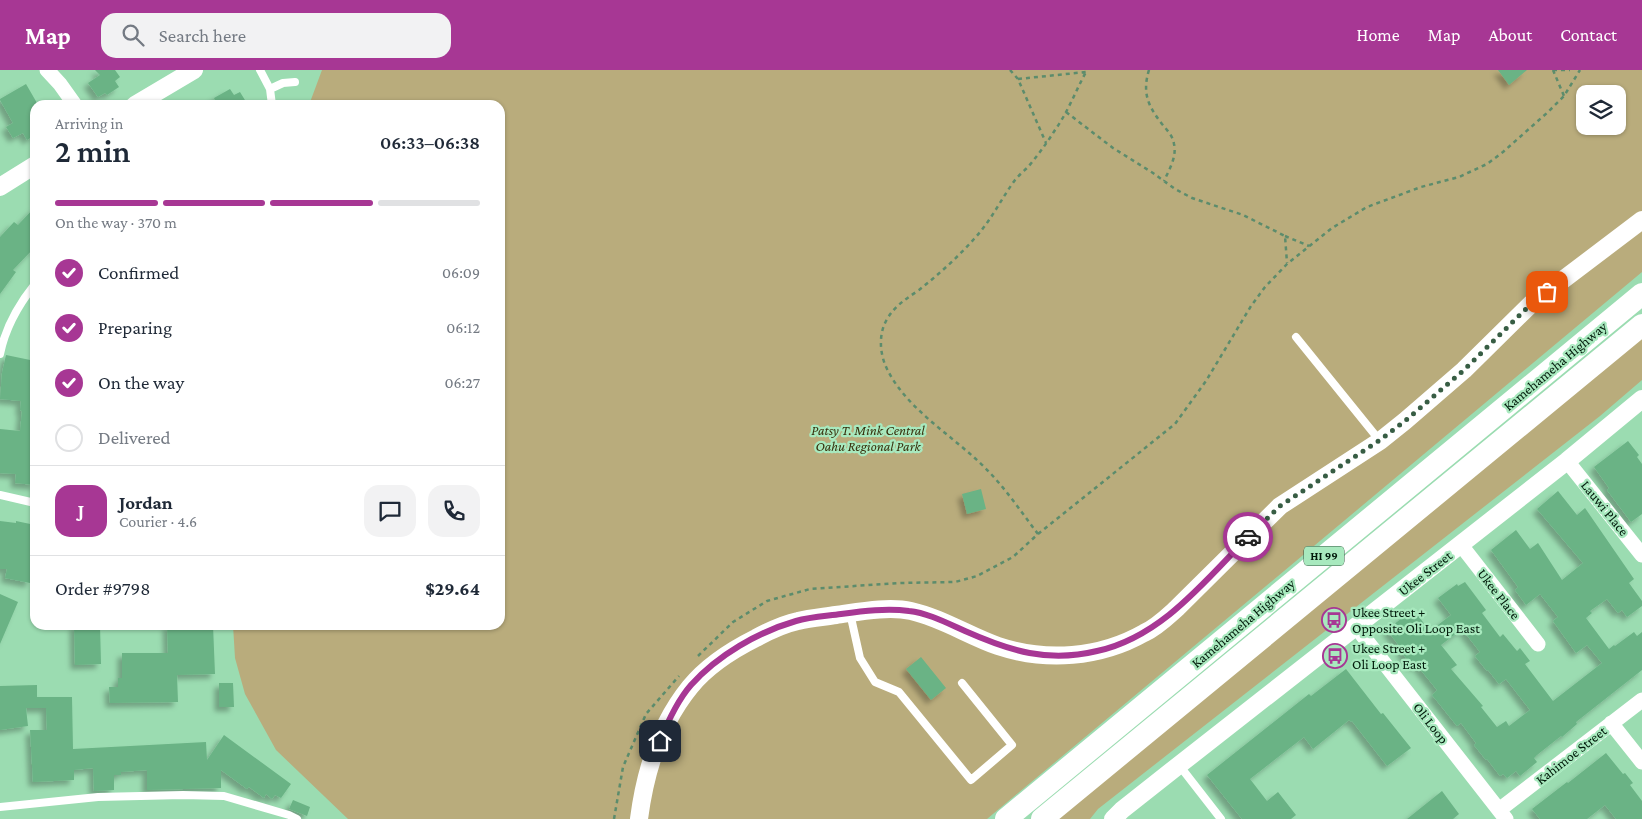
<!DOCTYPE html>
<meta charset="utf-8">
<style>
:root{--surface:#fff;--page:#f2f2f3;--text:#1f2937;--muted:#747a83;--line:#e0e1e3;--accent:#a73794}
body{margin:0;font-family:"Crimson Pro",serif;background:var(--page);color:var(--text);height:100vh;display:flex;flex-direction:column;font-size:19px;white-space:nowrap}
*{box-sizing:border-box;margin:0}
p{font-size:16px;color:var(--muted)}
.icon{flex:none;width:28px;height:28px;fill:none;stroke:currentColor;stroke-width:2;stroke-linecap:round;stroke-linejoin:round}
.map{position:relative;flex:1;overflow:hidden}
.drawer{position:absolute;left:30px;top:30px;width:475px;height:530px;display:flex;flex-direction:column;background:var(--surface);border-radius:15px;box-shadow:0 1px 4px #0004}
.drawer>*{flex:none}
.fabs{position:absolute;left:1576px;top:15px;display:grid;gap:10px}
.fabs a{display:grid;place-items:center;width:50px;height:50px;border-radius:10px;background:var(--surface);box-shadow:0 1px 4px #0004;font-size:25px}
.pin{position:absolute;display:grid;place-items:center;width:42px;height:42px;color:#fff;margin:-21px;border-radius:10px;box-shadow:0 2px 8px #0006}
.courier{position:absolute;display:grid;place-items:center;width:50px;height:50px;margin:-25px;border:4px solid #a73794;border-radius:50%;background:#fff;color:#222;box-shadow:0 1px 6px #0007}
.summary em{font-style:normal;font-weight:600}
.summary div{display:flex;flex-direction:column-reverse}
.summary{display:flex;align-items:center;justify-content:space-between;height:85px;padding:0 25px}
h1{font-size:32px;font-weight:600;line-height:38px}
.bar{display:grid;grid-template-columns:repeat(4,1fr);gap:8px 5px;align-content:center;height:60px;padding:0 25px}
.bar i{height:6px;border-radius:4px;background:var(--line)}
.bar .current{background:var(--accent)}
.bar p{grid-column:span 4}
.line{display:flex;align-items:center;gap:12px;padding:0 25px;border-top:1px solid var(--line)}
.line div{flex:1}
.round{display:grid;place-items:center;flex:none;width:52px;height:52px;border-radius:15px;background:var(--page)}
ol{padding:0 25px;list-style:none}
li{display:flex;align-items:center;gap:15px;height:55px}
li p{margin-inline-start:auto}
li .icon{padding:5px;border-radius:50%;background:var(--accent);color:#fff;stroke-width:4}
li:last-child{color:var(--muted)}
li i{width:28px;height:28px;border:2px solid var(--line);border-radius:50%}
header{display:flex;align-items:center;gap:30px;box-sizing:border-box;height:70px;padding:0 25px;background:var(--accent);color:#fff}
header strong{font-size:24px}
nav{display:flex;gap:28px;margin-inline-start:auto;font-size:18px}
.search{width:350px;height:45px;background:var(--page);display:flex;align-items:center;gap:12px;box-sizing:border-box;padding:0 18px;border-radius:15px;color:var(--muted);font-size:19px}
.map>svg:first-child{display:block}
.green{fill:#b9ac7c;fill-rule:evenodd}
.building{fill:#6ab385;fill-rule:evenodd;filter:url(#shadow)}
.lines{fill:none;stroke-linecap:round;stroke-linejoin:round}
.path{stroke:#5c8c6c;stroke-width:2.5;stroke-dasharray:4 4;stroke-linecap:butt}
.service{stroke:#fff;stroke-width:8}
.minor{stroke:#fff;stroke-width:15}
.tertiary{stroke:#fff;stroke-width:18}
.primary{stroke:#fff;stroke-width:22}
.done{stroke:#375d44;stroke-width:5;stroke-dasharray:0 9}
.route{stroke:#a73794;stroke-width:6}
.labels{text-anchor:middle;stroke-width:4.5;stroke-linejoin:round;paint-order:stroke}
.shield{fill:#a8e9be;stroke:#335740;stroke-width:1}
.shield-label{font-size:12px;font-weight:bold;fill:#01190a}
.street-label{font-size:14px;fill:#01190a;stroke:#a8e9be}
.park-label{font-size:14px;font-style:italic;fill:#38300d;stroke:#a8e9be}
.poi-label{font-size:14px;fill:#01190a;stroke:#a8e9be;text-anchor:start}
</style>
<header>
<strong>Map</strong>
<div class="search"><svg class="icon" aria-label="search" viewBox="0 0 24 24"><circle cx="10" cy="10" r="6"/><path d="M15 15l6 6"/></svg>Search here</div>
<nav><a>Home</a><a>Map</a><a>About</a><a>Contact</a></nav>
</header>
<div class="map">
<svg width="1642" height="749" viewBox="0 0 1642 749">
<defs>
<filter id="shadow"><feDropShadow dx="-4.5" dy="4.5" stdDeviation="2.5" flood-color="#0004"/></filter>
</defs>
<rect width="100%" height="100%" fill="#9bdcb1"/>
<path class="green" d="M322 0H1642V202L987 749H348L276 680 245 624 235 588 233 555H500V35H309ZM1585 24H1618V56H1585Z
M1642 268V310L1600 346 1098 739 1090 749H1057Z"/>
<path class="building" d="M95 0H115L120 7 115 11 119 17 107 25 105 23 98 27 88 13 100 5Z
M1498 0H1527L1509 15Z
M26 14 37 33 35 35V65L27 70 23 63 13 68 6 57 13 53 0 30V29Z
M230 19 234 25 240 22 248 35H217L214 28Z
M35 137V177L13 200 16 202 0 224V167L14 152 18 155Z
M6 285 35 291V415L15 413 16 404 0 403V359L20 361 22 341 20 340 21 331 0 329 2 303Z
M1628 371 1639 385 1637 387 1642 394V444L1631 452 1607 420 1609 418 1594 397Z
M981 419 986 439 967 444 962 424Z
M1558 421 1577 445 1585 438 1634 509 1629 513 1642 531V536L1627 547 1622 540 1618 543 1607 529 1590 541 1592 543 1586 548 1609 579 1614 575 1615 576 1634 562 1637 566 1642 562V600L1576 652 1577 654 1562 667 1561 666 1537 685 1534 688 1537 692 1520 706 1516 701 1507 708 1503 704 1500 706 1487 689 1486 690 1474 675 1476 673 1461 653 1457 656 1441 636 1432 625 1437 620 1416 594 1413 597 1401 582 1403 581 1387 560 1413 539 1429 560 1433 557 1434 558 1451 545 1438 528 1457 514 1458 516 1465 512 1486 540 1482 543 1500 567 1503 564 1517 581 1520 578 1530 591 1525 594 1553 631 1602 593 1587 575 1576 583 1553 551 1558 547 1540 524 1526 535 1515 520 1518 517 1491 480 1516 460 1530 479 1538 473 1562 510 1583 493 1537 439ZM1462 559 1480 582 1475 586 1487 601 1488 600 1499 614 1506 609 1530 640 1509 656 1506 651 1497 657 1481 637 1483 636 1451 599 1457 595 1441 575Z
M0 451 16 453V451L35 455V487L30 513 5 508 7 499H0Z
M0 524 18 532 0 574Z
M74 555H100L101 594 75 595Z
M167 555H213L215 604 177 605 178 632 110 633 109 617H118V608H122V583H168Z
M921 587 946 618 931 630 906 599Z
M1346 599 1381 644 1383 643 1411 678 1387 696 1352 651 1351 652 1349 650 1313 679 1304 667 1250 709 1267 731 1278 722 1296 745 1291 749H1242L1207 705 1309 624 1311 626Z
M219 613H233L234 637H219Z
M37 615V627H72L73 679 206 672 207 690 224 665 291 714 281 728 275 725 272 729 266 724 264 728 249 717 247 719 221 700V718L147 720V700L121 702V705H114V720L94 721 93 698 74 700V710L33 712 30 660H47L46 638H26L28 656 0 660V616Z
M1606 683 1623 704 1625 703 1633 713 1630 715 1642 731V749H1616L1605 735 1587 749H1540L1532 739 1567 712 1568 713Z
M1442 721 1459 744 1453 749H1407Z
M293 730 310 737 307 746 289 739Z"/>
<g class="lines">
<path class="path" d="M1010 0 1018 9 1046 73
M1149 0C1142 23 1148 36 1162 54 1167 60 1173 66 1174 74 1177 87 1169 100 1164 111
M1553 0 1564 26
M1553 0H1570
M1018 9 1086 2
M1066 42 1113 78 1153 103 1175 119 1192 128 1243 145 1285 166 1287 193
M1285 166 1309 176
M1038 464 1175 354 1206 311 1251 236 1265 217 1287 194 1332 158 1367 137 1421 117 1459 107 1487 94 1503 82 1548 42 1564 26 1580 0
M698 586 733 552 767 531 810 519 899 513 955 512 977 506 1013 487 1038 464C1019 439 1002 413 978 391 948 363 908 339 888 301 880 286 878 266 886 251 894 236 906 229 919 220 938 205 958 187 974 169 991 151 1001 129 1015 110 1019 105 1024 101 1028 97 1038 85 1047 73 1055 60 1068 42 1076 20 1087 0
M614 749 623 697 646 644 679 606"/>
<path class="service" d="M260 0 270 19 272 35
M270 19 283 13 295 12
M1296 267 1380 371
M0 284C5 259 19 234 35 214
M0 425 35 433
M850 543 860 588 875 612 899 622 971 710 1012 675 962 613
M1179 695 1221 749
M0 737 98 727 183 725 224 726 289 745 297 749"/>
<path class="minor" d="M47 0 60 14 75 35
M1567 391 1642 485
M1461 475 1538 574
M1356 557 1506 749
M1611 653 1642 692
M1499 740 1642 630"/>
<path class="tertiary" d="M135 35 194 0
M0 117 35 95
M639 749C645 702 660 654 690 617 707 596 732 580 756 568 769 561 784 554 798 551 810 548 823 547 836 545 858 542 888 536 911 541 942 548 969 566 998 576 1046 592 1100 588 1144 563 1157 557 1167 547 1177 538L1280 436 1380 371 1405 351 1464 300 1531 234 1642 150
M1113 749 1122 740 1179 695 1567 391 1642 329"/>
<path class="primary" d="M1006 749 1642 224
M1042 749 1642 255"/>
</g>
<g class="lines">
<path class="done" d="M1248 467 1280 436 1380 370 1405 351 1464 300 1531 234 1547 222"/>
<path class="route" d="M660 671C668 651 677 631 691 615 718 585 758 562 796 551 810 547 827 546 841 544 863 541 887 538 909 541 928 543 947 553 965 561 1010 581 1048 593 1097 581 1161 567 1204 512 1248 467"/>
</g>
<defs>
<symbol id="bus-ring" viewBox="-11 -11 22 22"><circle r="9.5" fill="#a8e9be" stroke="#a73794" stroke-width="1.5"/><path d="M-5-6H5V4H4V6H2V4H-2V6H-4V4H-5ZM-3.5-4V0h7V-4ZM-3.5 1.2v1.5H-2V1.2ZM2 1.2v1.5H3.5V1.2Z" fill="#a73794"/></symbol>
</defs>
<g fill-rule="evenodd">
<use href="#bus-ring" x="1320" y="536" width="28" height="28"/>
<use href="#bus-ring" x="1321" y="572" width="28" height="28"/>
</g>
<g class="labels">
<rect class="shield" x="1304" y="476.5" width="40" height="19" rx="4"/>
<g class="shield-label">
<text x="1324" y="490">HI 99</text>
</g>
<g class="street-label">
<text transform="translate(1555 296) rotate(-40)" y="5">Kamehameha Highway</text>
<text transform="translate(1605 438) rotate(51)" y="5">Lauwi Place</text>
<text transform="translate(1425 503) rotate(-38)" y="5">Ukee Street</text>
<text transform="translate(1499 524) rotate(52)" y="5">Ukee Place</text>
<text transform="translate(1243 553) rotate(-40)" y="5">Kamehameha Highway</text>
<text transform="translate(1431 653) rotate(52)" y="5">Oli Loop</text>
<text transform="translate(1571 685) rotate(-38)" y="5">Kahimoe Street</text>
</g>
<g class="park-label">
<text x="868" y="365">Patsy T. Mink Central<tspan x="868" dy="16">Oahu Regional Park</tspan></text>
</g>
<g class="poi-label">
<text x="1352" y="547">Ukee Street +<tspan x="1352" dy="16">Opposite Oli Loop East</tspan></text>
<text x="1352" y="583">Ukee Street +<tspan x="1352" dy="16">Oli Loop East</tspan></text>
</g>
</g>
</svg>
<div class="fabs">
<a><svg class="icon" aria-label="layers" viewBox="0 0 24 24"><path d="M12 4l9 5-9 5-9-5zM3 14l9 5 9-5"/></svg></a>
</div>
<div class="pin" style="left:1547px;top:222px;background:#ea580c"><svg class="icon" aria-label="bag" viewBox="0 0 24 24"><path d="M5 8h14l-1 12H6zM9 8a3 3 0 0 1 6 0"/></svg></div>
<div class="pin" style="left:660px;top:671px;background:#1f2937"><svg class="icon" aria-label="home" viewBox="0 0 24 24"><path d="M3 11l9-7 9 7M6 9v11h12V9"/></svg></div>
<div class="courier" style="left:1248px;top:467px"><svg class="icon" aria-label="car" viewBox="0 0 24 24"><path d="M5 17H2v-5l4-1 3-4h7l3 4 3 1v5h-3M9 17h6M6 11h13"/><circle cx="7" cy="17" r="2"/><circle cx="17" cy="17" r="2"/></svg></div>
<section class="drawer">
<div class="summary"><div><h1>2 min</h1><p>Arriving in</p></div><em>06:33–06:38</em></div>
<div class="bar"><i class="current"></i><i class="current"></i><i class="current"></i><i></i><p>On the way · 370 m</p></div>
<ol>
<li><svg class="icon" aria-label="check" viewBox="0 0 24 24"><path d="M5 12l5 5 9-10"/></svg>Confirmed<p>06:09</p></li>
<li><svg class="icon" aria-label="check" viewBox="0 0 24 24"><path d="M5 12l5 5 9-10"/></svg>Preparing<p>06:12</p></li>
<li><svg class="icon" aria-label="check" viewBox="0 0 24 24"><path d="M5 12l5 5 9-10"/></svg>On the way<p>06:27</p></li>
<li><i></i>Delivered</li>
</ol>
<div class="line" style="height:90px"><b class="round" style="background:var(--accent);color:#fff">J</b><div><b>Jordan</b><p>Courier · 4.6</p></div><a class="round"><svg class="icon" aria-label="chat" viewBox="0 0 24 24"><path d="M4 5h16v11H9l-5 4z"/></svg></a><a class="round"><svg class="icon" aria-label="phone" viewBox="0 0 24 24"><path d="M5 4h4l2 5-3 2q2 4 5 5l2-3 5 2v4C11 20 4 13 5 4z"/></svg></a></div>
<div class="line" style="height:65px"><div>Order #9798</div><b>$29.64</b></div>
</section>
</div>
